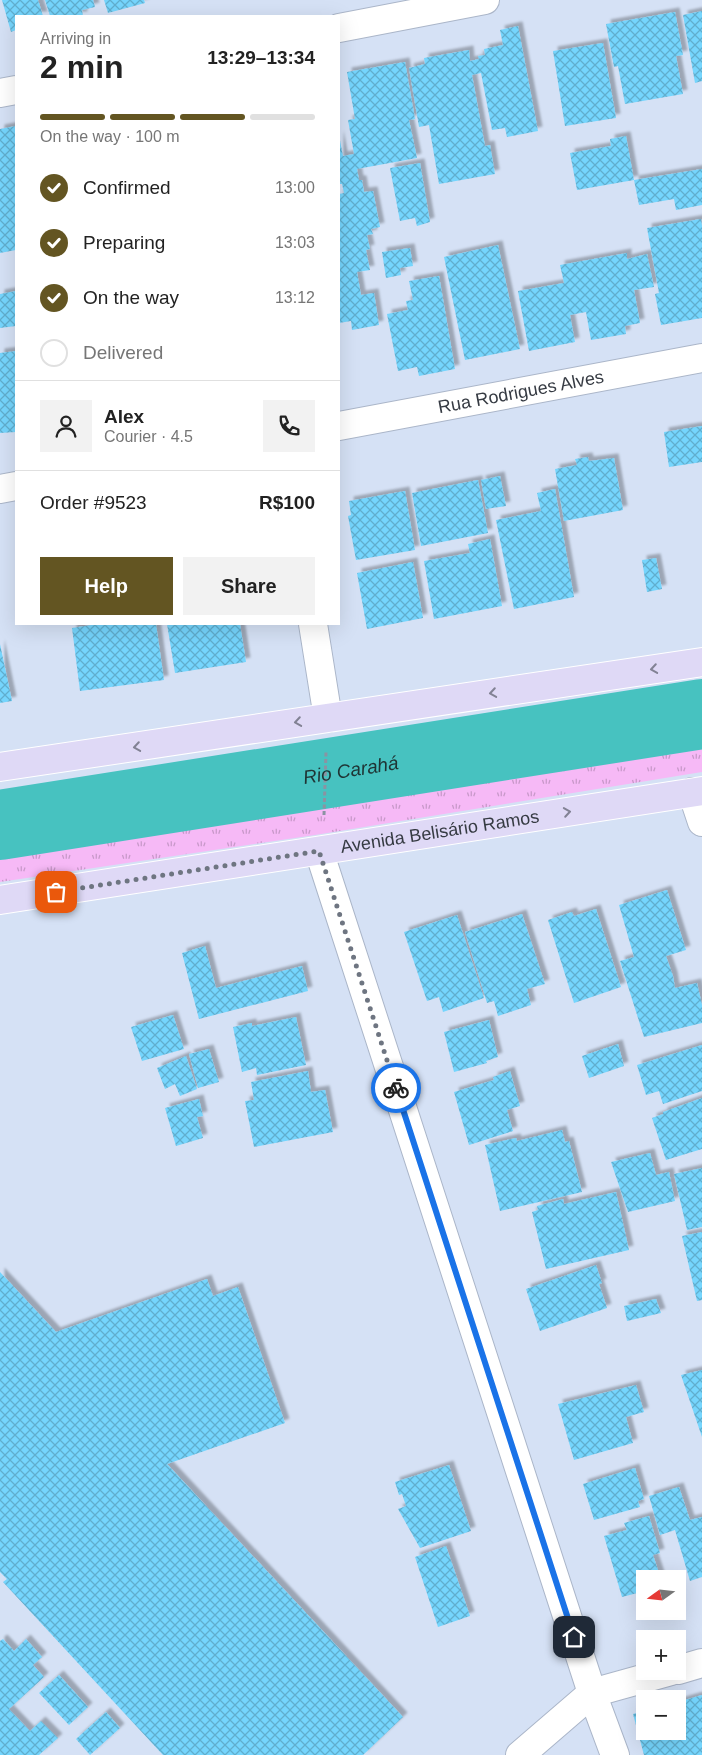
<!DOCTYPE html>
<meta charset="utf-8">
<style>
:root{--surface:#fff;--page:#f2f2f2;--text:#222;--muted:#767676;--line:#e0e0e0;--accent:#635522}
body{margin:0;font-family:Helvetica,sans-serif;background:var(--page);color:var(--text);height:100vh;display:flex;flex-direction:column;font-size:19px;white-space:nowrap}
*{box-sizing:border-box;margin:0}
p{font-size:16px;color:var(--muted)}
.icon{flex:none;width:28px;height:28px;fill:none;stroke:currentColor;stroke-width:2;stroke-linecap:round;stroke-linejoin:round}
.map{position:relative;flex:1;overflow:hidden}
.drawer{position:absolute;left:15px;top:15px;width:325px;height:610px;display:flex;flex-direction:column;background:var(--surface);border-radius:0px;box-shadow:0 5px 20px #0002}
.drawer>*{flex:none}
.needle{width:32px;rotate:255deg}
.controls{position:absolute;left:636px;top:1570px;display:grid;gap:10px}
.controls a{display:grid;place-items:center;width:50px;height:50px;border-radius:0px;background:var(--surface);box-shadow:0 5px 20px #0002;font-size:25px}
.pin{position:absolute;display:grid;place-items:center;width:42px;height:42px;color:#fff;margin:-21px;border-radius:10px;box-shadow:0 2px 8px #0006}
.courier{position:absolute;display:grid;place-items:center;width:50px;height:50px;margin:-25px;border:4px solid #1a73e8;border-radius:50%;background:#fff;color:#222;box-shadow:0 1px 6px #0007}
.head em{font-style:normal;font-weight:600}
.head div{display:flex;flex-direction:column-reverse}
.head{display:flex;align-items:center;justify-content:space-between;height:85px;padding:0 25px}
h1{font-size:32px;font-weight:600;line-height:38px}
.bar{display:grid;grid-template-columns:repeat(4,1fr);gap:8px 5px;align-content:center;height:60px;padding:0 25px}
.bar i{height:6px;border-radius:4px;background:var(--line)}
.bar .current{background:var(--accent)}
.bar p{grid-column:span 4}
.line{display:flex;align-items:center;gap:12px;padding:0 25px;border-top:1px solid var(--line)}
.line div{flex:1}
.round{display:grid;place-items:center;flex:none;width:52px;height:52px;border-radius:0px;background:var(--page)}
ol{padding:0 25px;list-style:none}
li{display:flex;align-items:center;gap:15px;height:55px}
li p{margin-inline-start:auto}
li .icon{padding:5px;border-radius:50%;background:var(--accent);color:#fff;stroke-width:4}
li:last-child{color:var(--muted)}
li i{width:28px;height:28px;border:2px solid var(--line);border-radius:50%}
.action{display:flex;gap:10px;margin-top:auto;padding:10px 25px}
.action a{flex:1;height:58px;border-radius:0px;background:var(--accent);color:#fff;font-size:20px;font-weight:600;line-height:58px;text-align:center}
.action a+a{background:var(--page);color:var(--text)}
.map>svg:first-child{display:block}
.grass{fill:url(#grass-tufts)}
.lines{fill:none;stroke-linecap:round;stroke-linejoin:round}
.river{stroke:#47c2c0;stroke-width:70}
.building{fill:url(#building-cross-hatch);filter:url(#shadow)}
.minor-casing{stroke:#abb6c9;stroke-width:30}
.major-casing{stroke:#fff;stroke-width:30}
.path{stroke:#8b93a2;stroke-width:3;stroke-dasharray:4 2.5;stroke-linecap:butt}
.minor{stroke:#fff;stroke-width:28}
.major{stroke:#dfd9f6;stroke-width:28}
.oneway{stroke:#828294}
.done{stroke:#6e7581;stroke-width:5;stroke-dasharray:0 9}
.route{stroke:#1a73e8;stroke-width:6}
.labels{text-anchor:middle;stroke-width:5;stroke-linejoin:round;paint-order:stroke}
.street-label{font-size:18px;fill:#363b43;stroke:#e4eefe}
.water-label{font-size:19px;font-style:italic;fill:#1f3434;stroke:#e4eefe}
</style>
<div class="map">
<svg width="702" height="1755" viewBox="0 0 702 1755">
<defs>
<pattern id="grass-tufts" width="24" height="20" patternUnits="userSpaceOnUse" patternTransform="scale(1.25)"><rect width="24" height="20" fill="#f6b9f6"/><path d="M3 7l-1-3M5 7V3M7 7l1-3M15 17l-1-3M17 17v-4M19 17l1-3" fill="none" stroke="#c898c9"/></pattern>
<pattern id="building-cross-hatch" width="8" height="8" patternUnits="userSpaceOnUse" patternTransform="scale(1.25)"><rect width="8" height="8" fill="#75d5fd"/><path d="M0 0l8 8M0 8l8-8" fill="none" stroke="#61aece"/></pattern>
<filter id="shadow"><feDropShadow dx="4.5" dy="-4.5" stdDeviation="1" flood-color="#0004"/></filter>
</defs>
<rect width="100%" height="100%" fill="#d5e1f5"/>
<path class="grass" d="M702 690V772L315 835 0 882V795Z"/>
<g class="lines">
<path class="river" id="s1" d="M0 825 702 714"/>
</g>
<path class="building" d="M2 0H38L43 16H16V30L11 32Z
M45 0H93L95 7 82 10 83 16H50Z
M104 0H144L145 3 108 13Z
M702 11V81L695 83 683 15Z
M675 12 683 55 676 56 683 94 625 104 618 66 614 67 606 24Z
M518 26 538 131 507 137 505 128 492 130 481 73 472 75 485 146 490 145 495 174 439 184 429 125 419 127 409 68 425 64 424 58 469 50 470 61 479 59 478 56 485 55 484 49 503 45 500 30Z
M603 43 616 118 565 126 553 51Z
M405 62 415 119 409 120 417 158 357 169 359 180H362L364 192 373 191 380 227 371 229 373 234 367 235 370 249 366 250 370 270 357 272 361 295 374 293 379 325 352 330 351 321 339 323V194L344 193 342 184H339V135L343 156 354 154 348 120 355 119 347 72Z
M16 126V250L0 253V129Z
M626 136 634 180 577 190 570 153 611 146 610 139Z
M420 163 430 222 417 226 415 218 400 221 390 168Z
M702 169V205L676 210 674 199 639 205 634 180Z
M701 219 702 226V318L661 325 655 294 659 293 647 228Z
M498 245 520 349 465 360 444 257Z
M410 248 413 266 400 268 401 275 386 278 382 252Z
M627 253V259L647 254 654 287 634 290 640 323 625 326 626 334 591 340 586 312 570 315 575 342 529 351 518 291 564 283 560 265Z
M439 276 455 369 419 376 417 367 398 371 387 314 408 310 406 301 413 300 409 281Z
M16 291V326L0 328V294Z
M16 351V432L0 433V353Z
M702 426V462L669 467 664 432Z
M588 457 589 461 614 458 623 510 564 521 555 469 577 465 575 459Z
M500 476 506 506 486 509 481 480Z
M478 480 488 533 421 546 412 493Z
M555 489 574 597 514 609 496 520 541 511 537 493Z
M405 491 415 550 356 560 348 516 351 515 349 501Z
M490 539 502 606 434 619 424 561 470 553 468 544Z
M656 558 662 589 647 592 642 560Z
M413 562 423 618 367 629 357 573Z
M92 624H156L164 680 80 691 72 628 92 625Z
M167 624H240L246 662 175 673Z
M0 644 12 701 0 703Z
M667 890 686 950 666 956 673 976 675 988 697 983 702 1005V1023L644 1037 620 961 634 957 619 905Z
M596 909 621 987 574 1003 548 920 572 912 574 916Z
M522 914 545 984 527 989 531 1005 498 1016 494 1001 487 1003 465 932Z
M457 915 484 998 443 1012 439 997 427 1001 404 932Z
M205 946 216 988 302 966 308 991 199 1019 182 953Z
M173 1015 184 1049 142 1061 131 1027Z
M296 1017 306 1065 257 1075 256 1068 242 1072 233 1027 252 1023V1026Z
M489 1020 498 1057 486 1061 487 1063 454 1072 444 1032Z
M618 1044 624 1066 589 1078 582 1056Z
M702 1045V1091L663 1104 659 1091 646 1095 637 1065Z
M209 1049 219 1082 198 1088 189 1054Z
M186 1056 197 1089 180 1096 175 1084 165 1089 157 1068Z
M308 1071 311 1092 325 1090 333 1132 254 1147 245 1101 254 1100 251 1082Z
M510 1071 520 1106 507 1110 513 1131 469 1145 454 1092 494 1080 493 1077Z
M702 1098V1149L666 1160 652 1118 663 1114V1112Z
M199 1099 203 1116 197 1117 203 1138 176 1146 165 1108Z
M562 1130 565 1142 569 1141 582 1192 500 1211 485 1145 516 1138 517 1141Z
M650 1153 656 1175 669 1172 675 1201 628 1212 611 1162Z
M702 1168V1227L687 1230 674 1174Z
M616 1192 629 1250 546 1269 532 1212 538 1210 537 1206 563 1199 564 1204Z
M702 1232V1300L697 1301 682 1236Z
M596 1265 602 1283 599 1284 607 1308 540 1331 526 1289Z
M0 1272 56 1332 207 1279 213 1296 238 1287 285 1423 167 1464 403 1717 363 1755H163L3 1582 7 1579 0 1572Z
M656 1299 661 1313 627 1321 624 1306Z
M702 1370V1437L681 1375Z
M636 1385 644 1412 626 1417 633 1443 574 1460 558 1404Z
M449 1465 471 1531 420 1548 398 1509 406 1506 402 1494 399 1495 395 1482Z
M635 1468 644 1499 638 1501 640 1507 594 1520 583 1484Z
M679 1487 690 1520 702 1517V1577L690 1581 675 1530 660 1535 649 1496Z
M649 1516 660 1553 653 1555 661 1579H645V1591L622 1597 604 1536 627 1530 624 1523Z
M446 1546 470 1616 438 1627 415 1557Z
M3 1639 14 1651 26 1639 42 1657 33 1665 44 1677 9 1709 30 1731 41 1721 58 1738 39 1755H0V1641Z
M59 1675 88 1707 69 1725 39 1693Z
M702 1695V1755H644L633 1714 645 1711V1731H678V1702Z
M106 1712 120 1728 90 1755 76 1739Z"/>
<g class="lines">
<defs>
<g id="minor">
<path d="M339 28 485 0"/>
<path d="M0 93 16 90"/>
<path id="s2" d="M339 426 702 358"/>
<path d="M0 489 16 486"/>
<path d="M313 624 328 718"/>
<path d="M692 792 702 822"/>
<path d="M319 851 592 1693 615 1755"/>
<path d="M678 1670 702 1663"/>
<path d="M520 1755 592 1693 671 1671"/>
</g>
<g id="major">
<path d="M0 767 702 662"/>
<path id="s3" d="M0 900 702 791"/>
</g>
</defs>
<use href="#minor" class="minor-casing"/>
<use href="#major" class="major-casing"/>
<path class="path" d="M324 815 326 752"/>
<use href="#minor" class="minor"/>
<use href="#major" class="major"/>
</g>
<defs><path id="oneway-chevron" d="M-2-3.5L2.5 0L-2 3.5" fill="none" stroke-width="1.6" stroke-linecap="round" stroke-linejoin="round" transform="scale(1.25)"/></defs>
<g class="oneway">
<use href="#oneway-chevron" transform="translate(654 669) rotate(171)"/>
<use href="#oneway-chevron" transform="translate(493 693) rotate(171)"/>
<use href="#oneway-chevron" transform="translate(298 722) rotate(171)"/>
<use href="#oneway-chevron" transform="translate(137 747) rotate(171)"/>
<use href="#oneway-chevron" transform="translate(567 812) rotate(-9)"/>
</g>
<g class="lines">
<path class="done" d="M56 892 319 851 396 1088"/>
<path class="route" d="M396 1088 574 1637"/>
</g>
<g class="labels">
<g class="street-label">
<text dy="6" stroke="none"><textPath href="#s2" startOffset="185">Rua Rodrigues Alves</textPath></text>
<text dy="6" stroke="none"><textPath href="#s3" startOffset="445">Avenida Belisário Ramos</textPath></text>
</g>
<g class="water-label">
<text dy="7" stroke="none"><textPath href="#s1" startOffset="355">Rio Carahá</textPath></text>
</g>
</g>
</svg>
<div class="controls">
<a><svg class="needle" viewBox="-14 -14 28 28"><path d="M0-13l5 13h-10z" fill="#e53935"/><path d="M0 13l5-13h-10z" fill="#767676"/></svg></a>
<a>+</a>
<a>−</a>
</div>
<div class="pin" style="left:56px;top:892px;background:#ea580c"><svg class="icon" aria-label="bag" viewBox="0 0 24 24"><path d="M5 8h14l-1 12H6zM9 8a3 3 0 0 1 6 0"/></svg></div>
<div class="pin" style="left:574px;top:1637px;background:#1f2937"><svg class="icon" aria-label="home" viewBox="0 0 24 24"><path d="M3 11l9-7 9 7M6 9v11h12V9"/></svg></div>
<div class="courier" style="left:396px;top:1088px"><svg class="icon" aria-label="bike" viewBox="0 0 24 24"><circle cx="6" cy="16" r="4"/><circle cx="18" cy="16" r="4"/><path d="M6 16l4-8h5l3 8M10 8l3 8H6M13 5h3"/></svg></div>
<section class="drawer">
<div class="head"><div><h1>2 min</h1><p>Arriving in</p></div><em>13:29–13:34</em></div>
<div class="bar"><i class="current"></i><i class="current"></i><i class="current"></i><i></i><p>On the way · 100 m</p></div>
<ol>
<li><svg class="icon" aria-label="check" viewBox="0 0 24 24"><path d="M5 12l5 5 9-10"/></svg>Confirmed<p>13:00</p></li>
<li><svg class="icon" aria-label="check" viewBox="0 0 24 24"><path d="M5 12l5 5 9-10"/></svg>Preparing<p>13:03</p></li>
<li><svg class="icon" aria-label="check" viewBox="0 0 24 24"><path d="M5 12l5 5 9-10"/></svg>On the way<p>13:12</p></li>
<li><i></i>Delivered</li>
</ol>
<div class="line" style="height:90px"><a class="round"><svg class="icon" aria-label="person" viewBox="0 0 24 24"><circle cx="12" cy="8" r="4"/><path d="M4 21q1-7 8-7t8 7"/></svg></a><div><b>Alex</b><p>Courier · 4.5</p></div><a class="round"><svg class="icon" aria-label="phone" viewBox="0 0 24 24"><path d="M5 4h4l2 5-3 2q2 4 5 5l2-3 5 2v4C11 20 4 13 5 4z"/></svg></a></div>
<div class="line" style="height:65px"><div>Order #9523</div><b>R$100</b></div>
<div class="action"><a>Help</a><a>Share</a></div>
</section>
</div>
